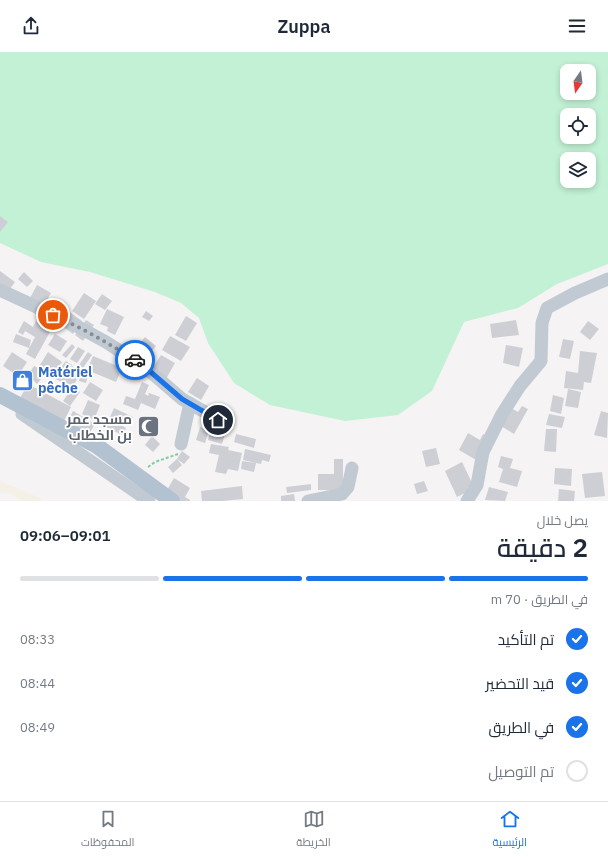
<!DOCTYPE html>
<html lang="ar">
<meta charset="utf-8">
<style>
:root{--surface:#fff;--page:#f2f2f3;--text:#1f2937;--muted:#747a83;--line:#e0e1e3;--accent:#1a73e8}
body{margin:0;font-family:"IBM Plex Sans",Cairo,sans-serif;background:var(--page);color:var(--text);direction:rtl;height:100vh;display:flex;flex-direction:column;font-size:15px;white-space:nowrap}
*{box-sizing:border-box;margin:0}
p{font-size:13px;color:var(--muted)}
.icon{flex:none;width:22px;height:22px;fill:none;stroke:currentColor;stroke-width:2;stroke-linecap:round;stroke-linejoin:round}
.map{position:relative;height:449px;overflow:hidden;direction:ltr}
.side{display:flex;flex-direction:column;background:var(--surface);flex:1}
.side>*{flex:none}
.needle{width:26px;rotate:194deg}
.fabs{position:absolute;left:560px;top:12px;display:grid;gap:8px}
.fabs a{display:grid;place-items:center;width:36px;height:36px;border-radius:8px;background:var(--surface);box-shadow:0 2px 6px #0003;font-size:20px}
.pin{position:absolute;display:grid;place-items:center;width:34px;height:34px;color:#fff;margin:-17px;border:2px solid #fff;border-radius:50%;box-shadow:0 1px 4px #0007}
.courier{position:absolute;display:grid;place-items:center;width:40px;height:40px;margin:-20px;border:3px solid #1a73e8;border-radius:50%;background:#fff;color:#222;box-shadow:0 1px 5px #0007}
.headline em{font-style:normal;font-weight:600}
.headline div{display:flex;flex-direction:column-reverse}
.headline{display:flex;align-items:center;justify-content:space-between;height:68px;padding:0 20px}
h1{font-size:26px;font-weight:600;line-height:30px}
.bar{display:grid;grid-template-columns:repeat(4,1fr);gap:6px 4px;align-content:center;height:48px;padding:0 20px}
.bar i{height:5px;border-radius:3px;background:var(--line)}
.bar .selected{background:var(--accent)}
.bar p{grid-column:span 4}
ol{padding:0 20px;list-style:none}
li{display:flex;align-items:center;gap:12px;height:44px}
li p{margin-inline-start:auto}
li .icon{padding:4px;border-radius:50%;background:var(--accent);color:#fff;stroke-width:4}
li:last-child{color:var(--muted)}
li i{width:22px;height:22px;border:2px solid var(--line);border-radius:50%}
header{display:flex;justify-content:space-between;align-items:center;height:52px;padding:0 20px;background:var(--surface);font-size:18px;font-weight:600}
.dock{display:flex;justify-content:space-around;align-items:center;height:56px;border-top:1px solid var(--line);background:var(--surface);font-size:11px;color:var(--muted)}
.dock a{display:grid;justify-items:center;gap:2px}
.dock .selected{color:var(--accent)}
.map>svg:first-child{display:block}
.green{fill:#c3f1d5;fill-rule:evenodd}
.sand{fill:#f5f0e5}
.building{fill:#cdcfd5}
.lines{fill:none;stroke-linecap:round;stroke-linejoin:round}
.path{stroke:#7ad0a6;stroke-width:2;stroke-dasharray:3 2;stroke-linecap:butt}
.minor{stroke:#c1cad2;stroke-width:13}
.major{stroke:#b3c2d1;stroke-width:16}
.done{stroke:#868d94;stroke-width:4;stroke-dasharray:0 7.2}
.route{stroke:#1a73e8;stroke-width:5}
.labels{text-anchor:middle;stroke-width:3.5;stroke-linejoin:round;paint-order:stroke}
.shop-label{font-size:14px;font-weight:bold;fill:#366cbe;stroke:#fff;text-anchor:start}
.worship-label{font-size:14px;font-weight:bold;fill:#5b616d;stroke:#fff;text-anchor:end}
</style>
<header><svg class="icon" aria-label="menu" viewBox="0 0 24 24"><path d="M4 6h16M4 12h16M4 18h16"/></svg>Zuppa<svg class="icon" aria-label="share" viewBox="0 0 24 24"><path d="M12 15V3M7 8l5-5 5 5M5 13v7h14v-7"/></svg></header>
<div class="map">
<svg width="608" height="449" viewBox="0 0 608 449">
<rect width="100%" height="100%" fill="#f5f3f3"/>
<path class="green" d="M0 0H608V212L557 232 518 256 464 270 432 339 398 363 345 369 270 353 234 331 208 291 199 266 181 251 155 240 90 220 41 210 0 191ZM567 19H589V41H567ZM567 63H589V85H567ZM567 107H589V129H567Z"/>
<path class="sand" d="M0 429 40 446 41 449H21C15 443 9 440 0 440Z"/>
<path class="building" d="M0 164 8 170 0 180Z
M0 219 15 230 5 244 0 241Z
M24 220 33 229 27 235 18 227Z
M37 233 51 241 48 246 52 248 49 254 40 249 39 251 30 246Z
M84 241 96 249 84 267 72 259Z
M102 242 112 249 105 258 95 252Z
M107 257 124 265 115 283 107 279 108 275 100 272Z
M146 259 153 264 149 269 142 265Z
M70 260 82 269 73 282 60 273Z
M186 264 197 271 186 289 175 283Z
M86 268 94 273 83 289 75 283Z
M516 268 519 283 492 286 490 272Z
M24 269 33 275 36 269 51 278 35 307 26 302 35 285 25 279 23 283 18 280Z
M588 269 599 277 590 288 580 280Z
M16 282 31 288 29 296 13 290Z
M55 282 67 289 60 300 48 293Z
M170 284 190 295 181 309 162 298Z
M145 285 156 294 146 306 135 298Z
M563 287 574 289 570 307 559 305Z
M72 292 75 295 66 306 62 303Z
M506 293 523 296 519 315 503 311Z
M78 295 85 299 77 311 70 307Z
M580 299 597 301 591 331 584 330 583 338 564 336 566 319 578 321Z
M12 300 27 310 18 324 3 314Z
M48 300 62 310 55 320 50 316 37 332 33 328 31 331 25 327 34 314 38 316Z
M88 300 92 303 83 316 79 313Z
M161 303 175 311 166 327 151 319Z
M93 304 122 316 116 330 87 318Z
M66 309 72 313 66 321 60 316Z
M72 314 81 319 77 326 68 321Z
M53 320 60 323 62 320 77 327 73 335 51 325Z
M81 321 88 323 86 331 79 329Z
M197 326 209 334 201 348 188 340Z
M90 330 103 338 96 349 83 341Z
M142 330 149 333 145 342 148 344 149 341 160 345 155 357 141 351 138 358 123 352 126 344 135 347Z
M28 332 71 355 62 373 20 346Z
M73 335 80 340 70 354 63 349Z
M568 337 581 340 578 356 565 354Z
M553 343 564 346 561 362 550 359Z
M88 348 100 353 94 368 82 362Z
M522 354 528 357 514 382 501 374 511 356 518 360Z
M114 356 133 365 129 374 110 365Z
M73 359 95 372 86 387 65 373Z
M601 359 608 361 607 386 594 383Z
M549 362 565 365 562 376 546 373Z
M111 367 126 376 122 383 106 375Z
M200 375 209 378 205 391 196 388Z
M211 377 225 382 222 392 208 388Z
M546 377H557L556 400 544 399Z
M468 381 480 388 483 382 489 385 476 408 459 398Z
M236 382 256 387 254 396 234 390Z
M152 384 160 392 153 400 145 393Z
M211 392 229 395 228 398 242 401 238 419 228 417 226 422 215 420 219 403 209 401Z
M436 396 440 412 426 415 422 399Z
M245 397 271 403 269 410 262 408 261 412 243 408Z
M182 399 190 405 184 412 177 407Z
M501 404 513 407 510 416 522 419 517 435 499 430 503 417 498 415Z
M177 407 182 413 173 421 168 415Z
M334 407H343V438H318V422H334Z
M242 409 256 411 254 420 241 417Z
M462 410 473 433 467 436 469 439 457 445 445 419Z
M555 416 572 417 571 434 554 432Z
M602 420 605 444 585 446 582 422Z
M174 426 190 436 185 445 190 448V449H181L166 440Z
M424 429 428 439 417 442 414 432Z
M311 432V438L287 441 286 435Z
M242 434 243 447 222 449H202L201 439Z
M489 435 508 440 505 449 485 448Z
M559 437 575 439 574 449H558Z
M294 442 295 449H281V444Z"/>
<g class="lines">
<path class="path" d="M148 415 155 410 178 402"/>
<path class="minor" d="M0 238 73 272 106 290 146 316 182 347 219 368
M22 362 149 449
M181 392 190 351
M308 449 342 442 348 435 352 416
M467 449 477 433 483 400 502 362 520 334 541 309 542 271 547 256 575 241 608 227"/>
<path class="major" d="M0 343 97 394 172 449"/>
</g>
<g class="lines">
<path class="done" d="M53 263C82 276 108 291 135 308"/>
<path class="route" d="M135 308 146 316 182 347 218 368"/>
</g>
<defs>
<symbol id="shop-square" viewBox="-11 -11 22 22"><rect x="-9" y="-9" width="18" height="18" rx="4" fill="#3f7fe0" stroke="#fff"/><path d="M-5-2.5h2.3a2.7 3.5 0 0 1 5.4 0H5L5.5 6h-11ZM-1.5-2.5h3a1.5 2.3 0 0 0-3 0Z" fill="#fff"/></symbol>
<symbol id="mosque-square" viewBox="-11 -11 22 22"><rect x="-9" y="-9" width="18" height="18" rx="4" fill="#6b7280" stroke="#fff"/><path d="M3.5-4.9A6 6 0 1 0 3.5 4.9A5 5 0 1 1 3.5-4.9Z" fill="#fff"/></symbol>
</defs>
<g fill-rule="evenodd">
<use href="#shop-square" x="10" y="316" width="25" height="25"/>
<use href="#mosque-square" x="136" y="362" width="25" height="25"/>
</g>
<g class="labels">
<g class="shop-label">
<text x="38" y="325">Matériel<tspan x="38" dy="16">pêche</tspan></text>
</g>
<g class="worship-label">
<text x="132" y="372">مسجد عمر<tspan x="132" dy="16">بن الخطاب</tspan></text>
</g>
</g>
</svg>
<div class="fabs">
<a><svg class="needle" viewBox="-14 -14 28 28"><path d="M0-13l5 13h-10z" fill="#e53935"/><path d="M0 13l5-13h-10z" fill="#747a83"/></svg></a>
<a><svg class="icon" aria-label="locate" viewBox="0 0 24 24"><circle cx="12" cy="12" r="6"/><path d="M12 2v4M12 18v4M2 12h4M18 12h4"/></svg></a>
<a><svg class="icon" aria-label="layers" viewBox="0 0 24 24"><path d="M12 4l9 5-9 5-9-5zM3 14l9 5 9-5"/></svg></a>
</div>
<div class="pin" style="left:53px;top:263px;background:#ea580c"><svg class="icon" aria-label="bag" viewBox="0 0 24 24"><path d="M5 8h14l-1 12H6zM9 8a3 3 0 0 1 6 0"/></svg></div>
<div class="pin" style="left:218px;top:368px;background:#1f2937"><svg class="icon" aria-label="home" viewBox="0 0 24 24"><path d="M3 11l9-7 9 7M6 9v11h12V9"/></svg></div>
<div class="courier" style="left:135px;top:308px"><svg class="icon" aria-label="car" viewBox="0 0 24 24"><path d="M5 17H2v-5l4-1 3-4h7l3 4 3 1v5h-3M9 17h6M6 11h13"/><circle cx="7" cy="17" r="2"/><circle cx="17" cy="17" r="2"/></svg></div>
</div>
<section class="side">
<div class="headline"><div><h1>2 دقيقة</h1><p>يصل خلال</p></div><em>09:01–09:06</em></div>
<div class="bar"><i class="selected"></i><i class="selected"></i><i class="selected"></i><i></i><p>في الطريق · 70 m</p></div>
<ol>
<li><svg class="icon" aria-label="check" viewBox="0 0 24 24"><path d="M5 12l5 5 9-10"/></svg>تم التأكيد<p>08:33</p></li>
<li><svg class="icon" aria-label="check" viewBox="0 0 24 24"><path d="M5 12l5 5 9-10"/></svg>قيد التحضير<p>08:44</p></li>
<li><svg class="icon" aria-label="check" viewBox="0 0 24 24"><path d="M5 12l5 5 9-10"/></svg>في الطريق<p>08:49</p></li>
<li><i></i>تم التوصيل</li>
</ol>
</section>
<nav class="dock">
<a class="selected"><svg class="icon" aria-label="home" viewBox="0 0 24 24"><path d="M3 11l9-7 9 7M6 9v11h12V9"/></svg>الرئيسية</a>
<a><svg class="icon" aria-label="map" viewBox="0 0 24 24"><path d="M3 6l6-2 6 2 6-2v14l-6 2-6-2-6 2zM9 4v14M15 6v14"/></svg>الخريطة</a>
<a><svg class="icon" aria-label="saved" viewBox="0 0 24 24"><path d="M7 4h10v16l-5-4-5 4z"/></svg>المحفوظات</a>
</nav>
